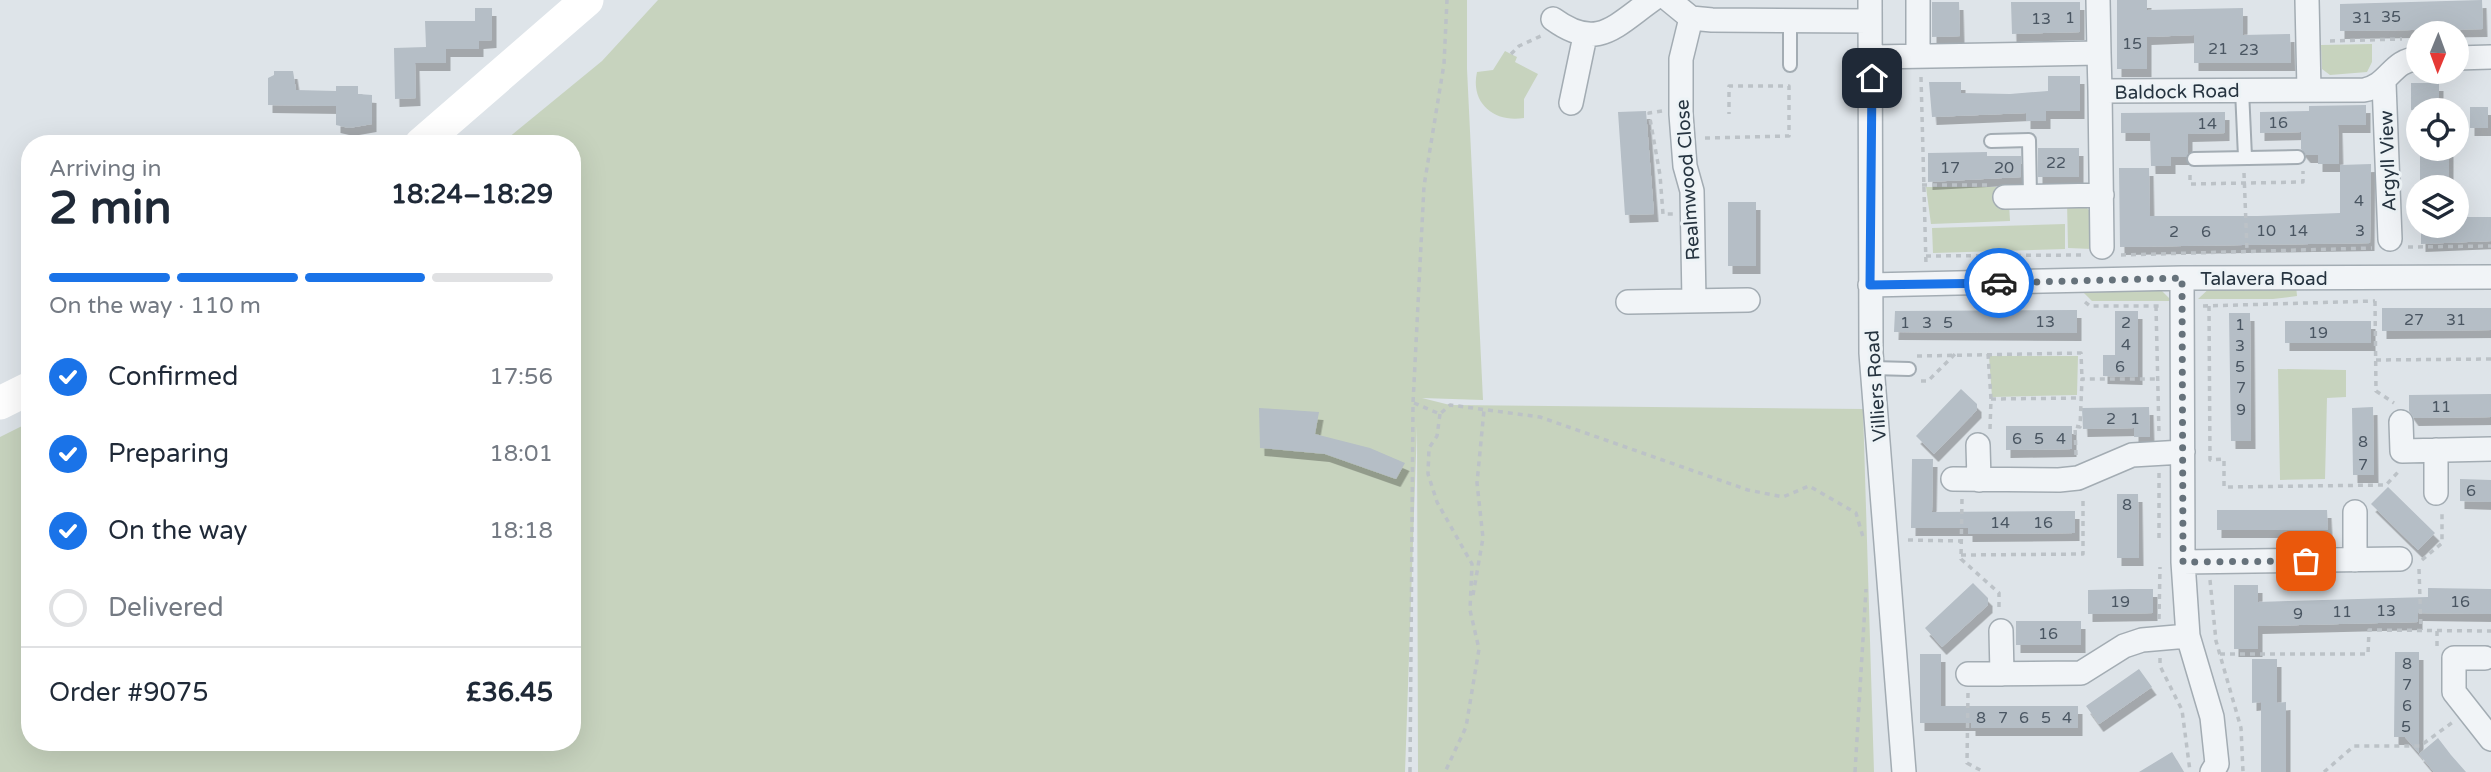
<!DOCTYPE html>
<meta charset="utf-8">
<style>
:root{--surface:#fff;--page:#f6f6f7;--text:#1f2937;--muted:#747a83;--line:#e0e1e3;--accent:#1a73e8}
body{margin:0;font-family:"Varela Round",sans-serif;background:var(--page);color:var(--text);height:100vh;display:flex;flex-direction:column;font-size:26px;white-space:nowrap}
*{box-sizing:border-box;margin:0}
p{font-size:23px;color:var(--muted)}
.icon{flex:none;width:38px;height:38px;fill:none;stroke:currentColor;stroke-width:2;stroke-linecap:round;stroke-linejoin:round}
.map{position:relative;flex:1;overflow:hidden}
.panel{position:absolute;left:21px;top:135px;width:560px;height:616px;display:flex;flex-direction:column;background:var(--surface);border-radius:28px;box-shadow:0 7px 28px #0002}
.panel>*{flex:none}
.needle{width:46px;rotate:181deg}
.buttons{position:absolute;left:2406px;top:21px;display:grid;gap:14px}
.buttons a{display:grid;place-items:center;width:63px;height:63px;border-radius:50%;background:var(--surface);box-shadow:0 7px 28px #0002;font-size:35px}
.pin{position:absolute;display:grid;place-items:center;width:60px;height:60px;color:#fff;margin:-30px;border-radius:14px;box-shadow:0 4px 10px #0006}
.courier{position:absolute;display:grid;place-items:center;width:70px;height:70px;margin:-35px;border:5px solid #1a73e8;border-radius:50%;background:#fff;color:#222;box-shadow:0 2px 9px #0007}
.headline em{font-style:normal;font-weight:800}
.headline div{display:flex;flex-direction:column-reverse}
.headline{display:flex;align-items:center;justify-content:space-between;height:119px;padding:0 28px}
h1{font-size:46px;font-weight:800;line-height:52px}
.bar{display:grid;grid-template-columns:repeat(4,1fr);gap:10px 7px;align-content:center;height:84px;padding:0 28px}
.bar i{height:9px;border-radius:5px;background:var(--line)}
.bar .current{background:var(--accent)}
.bar p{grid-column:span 4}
.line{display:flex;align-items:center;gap:18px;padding:0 28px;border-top:2px solid var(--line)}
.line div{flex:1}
ol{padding:0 28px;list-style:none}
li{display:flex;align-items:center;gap:21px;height:77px}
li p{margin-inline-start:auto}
li .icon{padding:7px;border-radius:50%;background:var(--accent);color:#fff;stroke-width:4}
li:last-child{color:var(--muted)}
li i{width:38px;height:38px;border:4px solid var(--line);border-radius:50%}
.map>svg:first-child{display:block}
.green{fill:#c7d3be}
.building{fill:#b5bec6;filter:url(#shadow)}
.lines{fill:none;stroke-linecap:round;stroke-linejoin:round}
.lane-casing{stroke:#a3acb3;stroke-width:16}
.street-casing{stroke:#a3acb3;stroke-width:26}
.path{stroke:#bcc2c7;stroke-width:3.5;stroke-dasharray:5 5;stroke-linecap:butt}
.lane{stroke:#f1f4f7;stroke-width:12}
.street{stroke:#f1f4f7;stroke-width:23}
.secondary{stroke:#fff;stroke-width:33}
.done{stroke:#66727b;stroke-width:7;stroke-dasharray:0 12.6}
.route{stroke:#1a73e8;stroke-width:9}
.labels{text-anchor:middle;stroke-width:6;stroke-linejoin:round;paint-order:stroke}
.number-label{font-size:16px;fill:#4a5662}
.street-label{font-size:19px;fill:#263440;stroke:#edf3f6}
</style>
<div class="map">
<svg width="2491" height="772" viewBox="0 0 2491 772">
<defs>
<filter id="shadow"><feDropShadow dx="4.5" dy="8" stdDeviation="0" flood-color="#0004"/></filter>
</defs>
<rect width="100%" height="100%" fill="#dee4e9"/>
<path class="green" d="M658 0H1467V69L1483 400 1422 398 1450 405 1863 409 1874 772H1418L1417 426 1405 772H0V437L30 422V742H572V144L502 143 602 61Z
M2372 44V62L2367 72 2330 75 2322 69 2321 45Z
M1505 51 1517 57 1515 62 1538 74 1524 99V118C1494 123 1470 103 1477 72L1493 70Z
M1926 187H2002L2009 204 2010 221 1931 224Z
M2067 201 2085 206 2090 211 2092 249 2068 248Z
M2065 224V249L1933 253 1932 228Z
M2214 284 2296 285 2297 296 2273 299H2198Z
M2158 287 2172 301H2092L2080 289Z
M1989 356H2078L2077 395 1992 397Z
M2278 369 2346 370V397L2327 398 2325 479 2280 480Z"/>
<path class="building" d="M2117 0H2147V10L2243 8V35L2290 34 2291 63H2194V35L2147 37V69H2117Z
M2482 0 2483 29 2340 31V4Z
M1932 2H1959L1960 36 1932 37Z
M2011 2H2080V32L2012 34Z
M475 8H492V40L479 41V49H446V63H415L416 98 395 99 394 48 426 47 425 21H475Z
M274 71H293L296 90 336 91V86H358V94L372 95V124L349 128 336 125V106L268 105V78L274 75Z
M2048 76H2080V111H2046V121H2026V113L1932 117 1929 82H1961V93L2010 94 2048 91Z
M2411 83H2439V110H2411Z
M2366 105V125H2338L2339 164H2318V155H2306L2301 149V132L2260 133V112L2309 111V106Z
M2470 107H2488V128H2470Z
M1646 111 1654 214 1625 215 1618 112Z
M2225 112V133L2188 134V153L2186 157H2171V166H2151L2150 133H2121V113Z
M2038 148H2079V177H2038Z
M2420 149H2449V180H2420Z
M1987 152V156H2021V177L1928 182V153Z
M2371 164 2370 243 2120 247 2119 168H2149L2150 216H2258L2340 213V165Z
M1728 202H1756V266H1728Z
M2457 217H2491V241L2421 244V226H2457Z
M2382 308H2491V330L2382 331Z
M2077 310V333L1894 332 1895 311Z
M2115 311H2138V377L2103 376V355H2115Z
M2229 313H2250L2251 441H2231Z
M2285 321H2371V343H2285Z
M1961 389 1977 404V410L1934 454 1916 436Z
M2491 394V417L2414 418 2409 411V395Z
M2149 407 2150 437H2134V428L2083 429 2082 408Z
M2373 407 2374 475H2353L2352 408Z
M1259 408 1319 412 1315 434 1370 448 1405 463 1396 479 1325 454 1260 448Z
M2006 426H2072V449L2006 450Z
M1912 459H1933L1932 512 2075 511V533L1968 534V528H1911Z
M2460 479 2491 480V502L2460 501Z
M2388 487 2435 533 2418 550 2371 504Z
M2117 494H2138L2139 558H2117Z
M2217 510H2327L2328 530H2217Z
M1973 583 1988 598V605L1942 647 1925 628Z
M2234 585H2258V602L2428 597V588L2491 589V614L2418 613V622L2258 626V649H2234Z
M2131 589H2153V613L2088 614V590Z
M2016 621H2081V645H2016Z
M2395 652H2419V753L2405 737H2394Z
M1920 654H1941V706H2078V728H1971V723H1920Z
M2252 659H2277V703L2286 702V772H2261V702L2252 703Z
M2139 669 2152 687 2099 724 2086 706Z
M2438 738 2451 755 2466 772H2434L2419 754Z
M2172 752 2184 772H2139Z"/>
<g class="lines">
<defs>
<path id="lane" d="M1790 65V21
M2242 90 2245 157
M1991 141 2029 140 2030 197
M2194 159 2298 157
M1873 368 1909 369"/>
<path id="street" d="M1669 0 1691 18 1712 20 1870 21
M1870 0 1871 353 1904 772
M1918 0V56
M2098 0 2099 53
M2307 0 2309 90
M1691 18 1681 59V114L1685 166 1692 191 1694 301
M1553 19C1597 51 1614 27 1652 0
M1872 57 2099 53 2100 91 2364 90C2389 86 2392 59 2418 59
M2457 58 2491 57
M2384 83 2390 239
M2100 91 2102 247
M1571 103 1585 36
M2005 197 2102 195
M2182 278 2183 562 2188 636 2212 717 2217 764 2212 772
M1870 285 2182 278 2491 277
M1628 302 1748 300
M2401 422 2402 451 2491 449
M1978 445 1979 480
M2436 450V493
M1953 479 2059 480 2078 478 2132 455 2183 452
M2355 560V512
M2183 562 2400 559
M2001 631 2002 674
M2485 658H2454V692L2491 739
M1968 674 2081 673 2124 646 2142 640 2188 636"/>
</defs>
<use href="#lane" class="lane-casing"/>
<use href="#street" class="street-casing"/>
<path class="path" d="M2330 41 2402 39
M1511 54 1519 46 1541 36
M1921 77 1926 265
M1662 111 1649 113 1660 175 1663 214H1673
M1705 138 1789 136V86H1729V114
M2244 173 2247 250
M2190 175V184L2303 182V171
M1922 185H1990
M2408 247 2491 246
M2121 255 2372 248
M1926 256 2085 255
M2375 301 2376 391 2394 403
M2085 302 2090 306H2163
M2156 306 2159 434
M2203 306 2375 301
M2209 306 2210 460 2224 459V487L2386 485 2399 471
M1988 354 1991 399
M1917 356 2081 353 2082 379
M2376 360 2491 359
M1921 381H1928L1955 354
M1414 403 1440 414 1450 405 1540 417 1748 490 1783 497 1809 486 1856 513 1863 537
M1440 414 1437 436 1429 448 1428 474 1437 502 1472 564 1470 610 1479 649 1466 727 1445 772
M1990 429 1991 399 2080 398
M2076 455 2075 426 2080 427 2082 379H2158
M2159 473V542
M1962 499 1961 559 1999 593V611
M1908 540 1961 541
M1961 555 2083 554V496
M2422 560 2442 543V514
M2419 569 2421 630
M2210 580 2216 641 2241 728 2243 772
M1473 595 1483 538 1477 483 1484 410
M2159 619 2160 567
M2437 631V646
M2220 654H2368L2369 630 2491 631
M2160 658V666L2182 710 2190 771
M1968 693 1967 763 1984 772
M1410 772 1413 403 1424 186 1444 64 1447 0
M1855 772 1866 589
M2324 772 2354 746H2420L2453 722"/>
<use href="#lane" class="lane"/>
<use href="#street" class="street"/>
<path class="secondary" d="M421 144 587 0
M0 403 30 388"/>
</g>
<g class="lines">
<path class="done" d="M1999 283 2182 278 2183 562 2306 561"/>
<path class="route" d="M1872 78 1870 285 1999 283"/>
</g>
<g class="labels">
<g class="number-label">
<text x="2391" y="22">35</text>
<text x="2070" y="23">1</text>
<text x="2362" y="23">31</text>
<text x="2041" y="24">13</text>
<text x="2132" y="49">15</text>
<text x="2218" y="54">21</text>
<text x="2249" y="55">23</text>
<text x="2278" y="128">16</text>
<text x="2207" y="129">14</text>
<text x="2056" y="168">22</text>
<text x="1950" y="173">17</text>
<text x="2004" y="173">20</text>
<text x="2359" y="206">4</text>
<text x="2266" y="236">10</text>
<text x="2298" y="236">14</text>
<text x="2360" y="236">3</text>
<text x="2174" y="237">2</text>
<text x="2206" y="237">6</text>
<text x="2414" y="325">27</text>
<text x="2456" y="325">31</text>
<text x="2045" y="327">13</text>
<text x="1905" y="328">1</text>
<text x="1927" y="328">3</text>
<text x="1948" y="328">5</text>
<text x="2126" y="328">2</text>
<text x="2240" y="330">1</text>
<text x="2318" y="338">19</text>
<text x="2126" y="350">4</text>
<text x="2240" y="351">3</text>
<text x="2120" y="372">6</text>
<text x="2240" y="372">5</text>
<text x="2241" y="393">7</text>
<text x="2441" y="412">11</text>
<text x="2241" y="415">9</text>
<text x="2111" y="424">2</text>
<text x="2135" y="424">1</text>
<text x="2017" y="444">6</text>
<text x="2039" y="444">5</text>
<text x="2061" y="444">4</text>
<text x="2363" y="447">8</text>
<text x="2363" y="470">7</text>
<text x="2471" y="496">6</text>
<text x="2127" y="510">8</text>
<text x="2000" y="528">14</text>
<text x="2043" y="528">16</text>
<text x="2120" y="607">19</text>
<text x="2460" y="607">16</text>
<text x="2386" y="616">13</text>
<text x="2342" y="617">11</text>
<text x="2298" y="619">9</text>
<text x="2048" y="639">16</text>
<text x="2407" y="669">8</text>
<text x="2407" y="690">7</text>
<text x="2407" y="711">6</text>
<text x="1981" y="723">8</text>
<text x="2003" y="723">7</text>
<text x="2024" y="723">6</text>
<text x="2046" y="723">5</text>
<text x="2067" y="723">4</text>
<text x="2406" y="732">5</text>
</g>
<g class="street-label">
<text transform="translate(2177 91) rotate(-1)" y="7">Baldock Road</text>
<text transform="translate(2387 161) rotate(-92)" y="7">Argyll View</text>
<text transform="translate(1687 180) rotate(-94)" y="7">Realmwood Close</text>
<text x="2264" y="285">Talavera Road</text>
<text transform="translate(1875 386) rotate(-94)" y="7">Villiers Road</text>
</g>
</g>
</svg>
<div class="buttons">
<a><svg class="needle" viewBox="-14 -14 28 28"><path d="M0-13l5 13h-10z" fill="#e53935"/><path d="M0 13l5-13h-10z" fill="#747a83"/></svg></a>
<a><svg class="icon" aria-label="locate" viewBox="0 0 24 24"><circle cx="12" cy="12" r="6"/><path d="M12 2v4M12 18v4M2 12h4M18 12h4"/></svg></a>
<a><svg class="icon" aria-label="layers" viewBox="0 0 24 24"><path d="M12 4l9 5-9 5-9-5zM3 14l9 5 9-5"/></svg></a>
</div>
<div class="pin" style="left:2306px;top:561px;background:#ea580c"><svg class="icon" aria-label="bag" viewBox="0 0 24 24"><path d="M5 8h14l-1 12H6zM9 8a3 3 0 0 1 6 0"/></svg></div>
<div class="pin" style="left:1872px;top:78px;background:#1f2937"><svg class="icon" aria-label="home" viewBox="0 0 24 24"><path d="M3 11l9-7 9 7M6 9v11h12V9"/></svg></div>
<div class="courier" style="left:1999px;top:283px"><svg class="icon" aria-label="car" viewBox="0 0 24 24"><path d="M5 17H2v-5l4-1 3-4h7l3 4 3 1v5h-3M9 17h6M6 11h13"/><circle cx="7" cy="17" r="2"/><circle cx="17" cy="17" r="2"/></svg></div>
<section class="panel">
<div class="headline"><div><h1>2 min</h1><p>Arriving in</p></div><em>18:24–18:29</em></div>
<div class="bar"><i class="current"></i><i class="current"></i><i class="current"></i><i></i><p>On the way · 110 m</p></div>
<ol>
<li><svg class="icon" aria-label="check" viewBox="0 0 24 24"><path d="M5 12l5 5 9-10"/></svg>Confirmed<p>17:56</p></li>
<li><svg class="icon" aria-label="check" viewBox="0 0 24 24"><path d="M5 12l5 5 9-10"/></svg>Preparing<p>18:01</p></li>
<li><svg class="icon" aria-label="check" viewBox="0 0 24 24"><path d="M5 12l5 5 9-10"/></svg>On the way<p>18:18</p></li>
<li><i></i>Delivered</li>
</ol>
<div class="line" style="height:91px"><div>Order #9075</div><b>£36.45</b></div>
</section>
</div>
